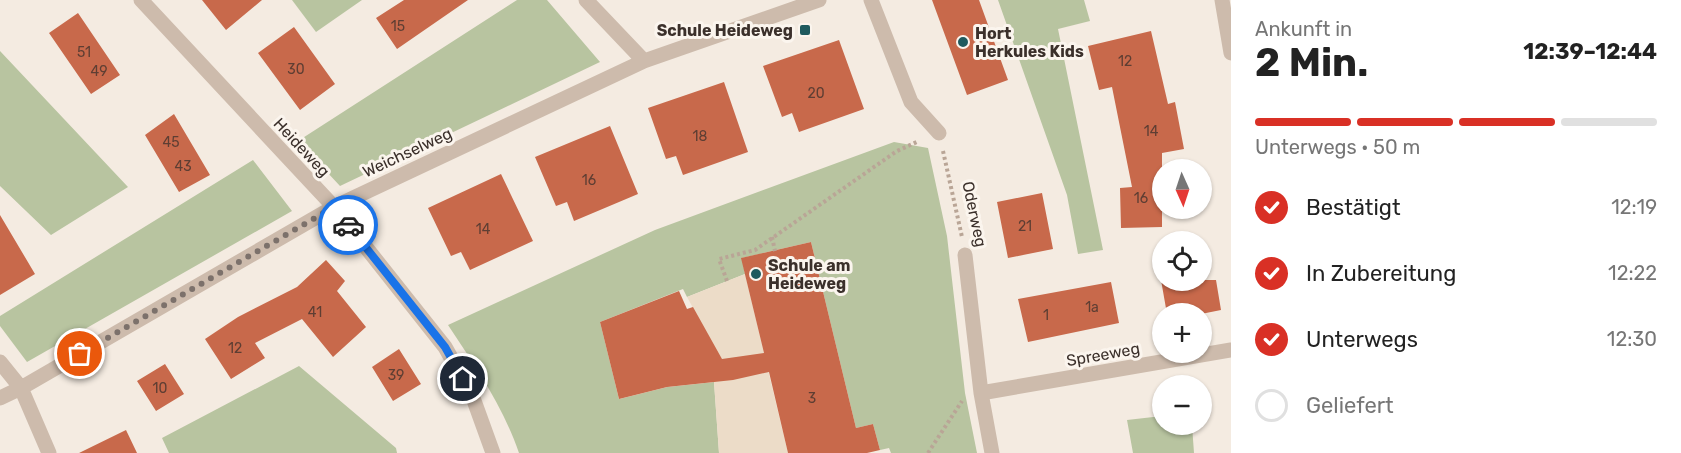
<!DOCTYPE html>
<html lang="de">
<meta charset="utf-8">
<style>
:root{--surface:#fff;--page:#f2f2f2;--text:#222;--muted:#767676;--line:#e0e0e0;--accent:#d93025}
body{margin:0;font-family:Rubik,sans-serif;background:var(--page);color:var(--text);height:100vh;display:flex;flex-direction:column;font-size:22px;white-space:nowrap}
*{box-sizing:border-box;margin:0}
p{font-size:20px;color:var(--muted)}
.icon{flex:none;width:33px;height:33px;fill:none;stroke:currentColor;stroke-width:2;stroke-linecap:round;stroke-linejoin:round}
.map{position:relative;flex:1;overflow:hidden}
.drawer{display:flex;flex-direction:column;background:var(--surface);width:450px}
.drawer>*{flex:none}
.needle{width:39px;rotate:177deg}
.buttons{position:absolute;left:1152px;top:159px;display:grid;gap:12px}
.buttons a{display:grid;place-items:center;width:60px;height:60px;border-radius:50%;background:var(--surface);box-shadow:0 2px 4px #0004;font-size:30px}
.pin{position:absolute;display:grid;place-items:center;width:51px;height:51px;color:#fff;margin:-26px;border:3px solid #fff;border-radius:50%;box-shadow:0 2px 6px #0007}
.courier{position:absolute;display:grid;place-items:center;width:60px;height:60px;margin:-30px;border:4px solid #1a73e8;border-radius:50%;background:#fff;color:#222;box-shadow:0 2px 8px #0007}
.summary em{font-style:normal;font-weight:700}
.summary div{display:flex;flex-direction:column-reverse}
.summary{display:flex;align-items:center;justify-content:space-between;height:102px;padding:0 24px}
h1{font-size:39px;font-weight:700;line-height:45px}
.bar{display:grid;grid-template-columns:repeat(4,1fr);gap:9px 6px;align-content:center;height:72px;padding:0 24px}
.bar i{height:8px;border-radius:4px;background:var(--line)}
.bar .selected{background:var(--accent)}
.bar p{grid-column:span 4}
ol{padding:0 24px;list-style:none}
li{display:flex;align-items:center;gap:18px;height:66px}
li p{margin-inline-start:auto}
li .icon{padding:6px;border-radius:50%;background:var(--accent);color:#fff;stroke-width:4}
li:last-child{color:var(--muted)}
li i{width:33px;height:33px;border:3px solid var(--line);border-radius:50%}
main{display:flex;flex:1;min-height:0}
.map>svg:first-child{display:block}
.green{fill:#b8c4a0}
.plaza{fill:#ecdcc8}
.building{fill:#c8694b}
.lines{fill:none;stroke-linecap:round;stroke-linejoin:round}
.path{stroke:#b9a596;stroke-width:4;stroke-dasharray:3 3;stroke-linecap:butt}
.street{stroke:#cdbbac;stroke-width:15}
.done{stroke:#7c716b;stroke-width:6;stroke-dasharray:0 10.8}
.route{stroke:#1a73e8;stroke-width:8}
.poi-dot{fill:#1f5a5e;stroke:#fbf5ee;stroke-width:2}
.labels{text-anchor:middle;stroke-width:6;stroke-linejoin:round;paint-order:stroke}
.number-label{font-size:14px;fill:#5e3e33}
.poi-label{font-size:16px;font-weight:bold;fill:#3b302b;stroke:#fbf5ee;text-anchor:start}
.street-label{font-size:16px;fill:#3b302b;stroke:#fbf5ee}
</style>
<main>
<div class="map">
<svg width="1231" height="453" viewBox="0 0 1231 453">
<rect width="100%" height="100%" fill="#f4ebe1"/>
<path class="green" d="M292 0H362L316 32Z
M517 0H547L600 62 340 186 298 141Z
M998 0H1084L1090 21 1058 29 1103 250 1078 254 1067 195Z
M0 51 128 187 51 235 0 186Z
M894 142 928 148 947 236 965 393 977 453H891L889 448 880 450 873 424 856 428 811 242 742 258 745 274 687 297 683 289 600 322 619 399 667 387 714 382 719 453H519C503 406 475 366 448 325L655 230Z
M253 160 292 211 27 362 0 326V316Z
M299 366 396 448 397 453H169L162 438Z
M1162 416V424L1192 425 1194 453H1133L1127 420Z"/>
<path class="plaza" d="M745 274 788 453H719L714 382 667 387 619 399 615 382 657 368 721 359 687 297Z"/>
<path class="building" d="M202 0H262L226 30Z
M404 0H468L397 49 376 18Z
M932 0H979L1008 80 967 95Z
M78 13 120 75 91 94 49 33Z
M294 27 335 84 300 110 258 53Z
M1151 31 1168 104 1175 102 1184 149 1162 153V227L1121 228 1120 188 1132 187 1112 87 1099 90 1088 46Z
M839 40 864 109 799 132 792 113 782 117 763 66Z
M724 82 748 152 683 175 676 156 666 159 648 108Z
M174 114 210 175 179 192 145 135Z
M610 126 638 194 574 221 567 202 556 206 535 157Z
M501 174 533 241 470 270 461 252 451 256 428 208Z
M1042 193 1053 249 1008 258 997 202Z
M0 215 35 274 0 295Z
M811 242 856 428 873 424 880 450 867 453H788L769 372 733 380 667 387 619 399 600 322 679 291 687 309 693 307 722 359 764 353 741 258Z
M326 260 345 281 337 291 366 327 333 357 302 319 255 343 265 358 231 379 205 339 238 317 297 287Z
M1161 280H1216L1221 310 1201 314H1167Z
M1111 282 1119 323 1028 342 1018 299Z
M399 349 421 384 393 401 372 367Z
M165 364 184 394 156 411 137 381Z
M126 430 137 453H79Z"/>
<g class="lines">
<path class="path" d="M943 151 962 237
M772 237 775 251
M727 281 719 259 755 250 897 151 919 141
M928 453 962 401"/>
<path class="street" d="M141 0 334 207 445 347 472 395 493 453
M586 0 644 61
M871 0 911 102 939 133
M1222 0 1231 53
M965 255 981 393 992 453
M0 362 21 388 49 453
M981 393 1231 350
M0 398 21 388 334 207 644 61 819 0"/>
</g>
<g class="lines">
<path class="done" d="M80 354 334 207 348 225"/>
<path class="route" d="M348 225 445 347 463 379"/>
</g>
<g class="poi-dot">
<rect x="799" y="24" width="12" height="12" rx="3"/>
<circle cx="963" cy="42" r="6"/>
<circle cx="756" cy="274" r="6"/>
</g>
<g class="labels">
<g class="number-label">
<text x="398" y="31">15</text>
<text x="84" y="57">51</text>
<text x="1125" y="66">12</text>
<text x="296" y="74">30</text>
<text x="99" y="76">49</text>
<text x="816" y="98">20</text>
<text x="1151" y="136">14</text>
<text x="700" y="141">18</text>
<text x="171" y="147">45</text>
<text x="183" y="171">43</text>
<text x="589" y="185">16</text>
<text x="1141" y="203">16</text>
<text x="1025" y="231">21</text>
<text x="483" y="234">14</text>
<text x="1092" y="312">1a</text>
<text x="315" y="317">41</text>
<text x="1046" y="320">1</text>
<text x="235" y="353">12</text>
<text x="396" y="380">39</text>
<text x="160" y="393">10</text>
<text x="812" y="403">3</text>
</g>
<g class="poi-label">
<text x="793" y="36" text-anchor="end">Schule Heideweg</text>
<text x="975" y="39">Hort<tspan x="975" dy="18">Herkules Kids</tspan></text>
<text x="768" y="271">Schule am<tspan x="768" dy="18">Heideweg</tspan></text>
</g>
<g class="street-label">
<text transform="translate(302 147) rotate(47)" y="6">Heideweg</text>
<text transform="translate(407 152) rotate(-25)" y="6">Weichselweg</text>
<text transform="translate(975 214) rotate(78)" y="6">Oderweg</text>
<text transform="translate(1103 354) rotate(-10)" y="6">Spreeweg</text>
</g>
</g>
</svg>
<div class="buttons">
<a><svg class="needle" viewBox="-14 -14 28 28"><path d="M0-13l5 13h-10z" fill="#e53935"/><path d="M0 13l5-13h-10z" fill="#767676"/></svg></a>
<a><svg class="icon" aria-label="locate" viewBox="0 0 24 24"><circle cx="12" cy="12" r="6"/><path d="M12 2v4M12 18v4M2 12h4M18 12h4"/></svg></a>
<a>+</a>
<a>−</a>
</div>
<div class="pin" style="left:80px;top:354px;background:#ea580c"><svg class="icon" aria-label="bag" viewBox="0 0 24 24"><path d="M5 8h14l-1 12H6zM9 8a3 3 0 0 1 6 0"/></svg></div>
<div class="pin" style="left:463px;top:379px;background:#1f2937"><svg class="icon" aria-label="home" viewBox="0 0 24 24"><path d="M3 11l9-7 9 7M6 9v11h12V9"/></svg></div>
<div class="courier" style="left:348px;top:225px"><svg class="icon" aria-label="car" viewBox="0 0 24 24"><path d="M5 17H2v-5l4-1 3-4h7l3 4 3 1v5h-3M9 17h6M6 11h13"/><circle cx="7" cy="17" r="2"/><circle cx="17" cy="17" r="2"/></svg></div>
</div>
<section class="drawer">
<div class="summary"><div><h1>2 Min.</h1><p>Ankunft in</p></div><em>12:39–12:44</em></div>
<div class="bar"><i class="selected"></i><i class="selected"></i><i class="selected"></i><i></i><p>Unterwegs · 50 m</p></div>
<ol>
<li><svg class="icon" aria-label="check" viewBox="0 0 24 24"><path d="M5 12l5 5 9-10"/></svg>Bestätigt<p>12:19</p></li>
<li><svg class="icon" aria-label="check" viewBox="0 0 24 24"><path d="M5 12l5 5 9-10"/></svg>In Zubereitung<p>12:22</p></li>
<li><svg class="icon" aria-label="check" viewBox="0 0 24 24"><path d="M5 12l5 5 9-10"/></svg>Unterwegs<p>12:30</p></li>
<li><i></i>Geliefert</li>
</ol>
</section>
</main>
